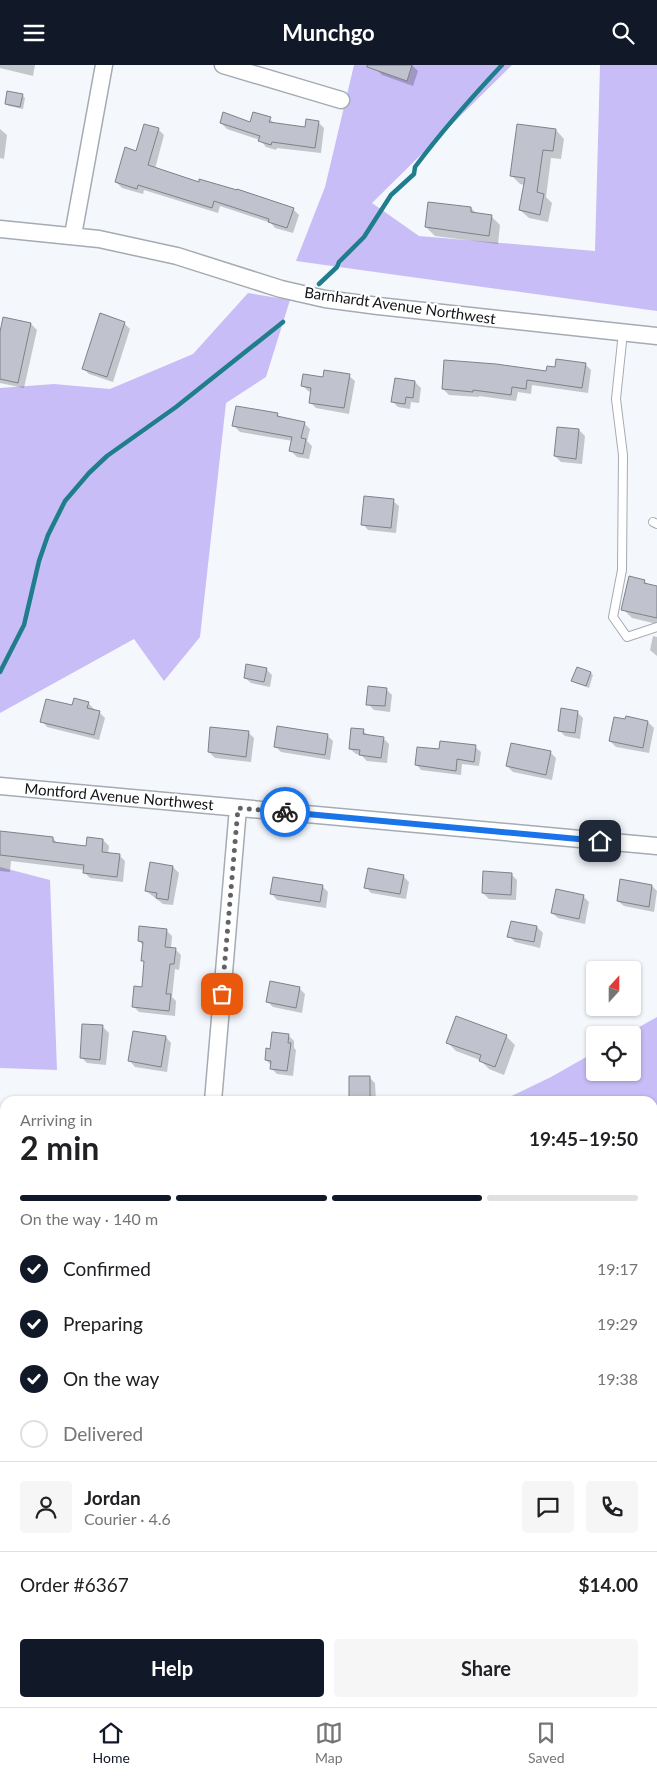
<!DOCTYPE html>
<meta charset="utf-8">
<style>
:root{--surface:#fff;--page:#f6f6f6;--text:#202124;--muted:#757577;--line:#e0e0e0;--accent:#111827}
body{margin:0;font-family:Lato,sans-serif;background:var(--page);color:var(--text);height:100vh;display:flex;flex-direction:column;font-size:19px;white-space:nowrap}
*{box-sizing:border-box;margin:0}
p{font-size:16px;color:var(--muted)}
.icon{flex:none;width:28px;height:28px;fill:none;stroke:currentColor;stroke-width:2;stroke-linecap:round;stroke-linejoin:round}
.map{position:relative;flex:1;overflow:hidden}
.side{position:absolute;left:0px;top:1031px;width:658px;height:611px;display:flex;flex-direction:column;background:var(--surface);border-radius:15px 15px 0 0;box-shadow:0 1px 4px #0004}
.side>*{flex:none}
.needle{width:32px;rotate:21deg}
.controls{position:absolute;left:586px;top:896px;display:grid;gap:10px}
.controls a{display:grid;place-items:center;width:55px;height:55px;border-radius:5px;background:var(--surface);box-shadow:0 1px 4px #0004;font-size:25px}
.pin{position:absolute;display:grid;place-items:center;width:42px;height:42px;color:#fff;margin:-21px;border-radius:10px;box-shadow:0 2px 8px #0006}
.courier{position:absolute;display:grid;place-items:center;width:50px;height:50px;margin:-25px;border:4px solid #1a73e8;border-radius:50%;background:#fff;color:#222;box-shadow:0 1px 6px #0007}
.summary em{font-style:normal;font-weight:700}
.summary div{display:flex;flex-direction:column-reverse}
.summary{display:flex;align-items:center;justify-content:space-between;height:85px;padding:0 20px}
h1{font-size:32px;font-weight:700;line-height:38px}
.bar{display:grid;grid-template-columns:repeat(4,1fr);gap:8px 5px;align-content:center;height:60px;padding:0 20px}
.bar i{height:6px;border-radius:4px;background:var(--line)}
.bar .active{background:var(--accent)}
.bar p{grid-column:span 4}
.line{display:flex;align-items:center;gap:12px;padding:0 20px;border-top:1px solid var(--line)}
.line div{flex:1}
.round{display:grid;place-items:center;flex:none;width:52px;height:52px;border-radius:5px;background:var(--page)}
ol{padding:0 20px;list-style:none}
li{display:flex;align-items:center;gap:15px;height:55px}
li p{margin-inline-start:auto}
li .icon{padding:5px;border-radius:50%;background:var(--accent);color:#fff;stroke-width:4}
li:last-child{color:var(--muted)}
li i{width:28px;height:28px;border:2px solid var(--line);border-radius:50%}
.button{display:flex;gap:10px;margin-top:auto;padding:10px 20px}
.button a{flex:1;height:58px;border-radius:5px;background:var(--accent);color:#fff;font-size:20px;font-weight:700;line-height:58px;text-align:center}
.button a+a{background:var(--page);color:var(--text)}
header{display:flex;justify-content:space-between;align-items:center;height:65px;padding:0 20px;background:var(--accent);color:#fff;font-size:22px;font-weight:700}
.menu{display:flex;justify-content:space-around;align-items:center;height:70px;border-top:1px solid var(--line);background:var(--surface);font-size:14px;color:var(--muted)}
.menu a{display:grid;justify-items:center;gap:2px}
.menu .active{color:var(--accent)}
.map>svg:first-child{display:block}
.green{fill:#c8bdf7}
.shadow{fill:#0003}
.lines{fill:none;stroke-linecap:round;stroke-linejoin:round}
.stream{stroke:#207d8c;stroke-width:4.5}
.building{fill:#c0c3cd;stroke:#7f818a}
.lane-casing{stroke:#a4abb3;stroke-width:10}
.street-casing{stroke:#a4abb3;stroke-width:19}
.lane{stroke:#fff;stroke-width:8}
.street{stroke:#fff;stroke-width:16}
.done{stroke:#606467;stroke-width:5;stroke-dasharray:0 9}
.route{stroke:#1a73e8;stroke-width:6}
.labels{text-anchor:middle;stroke-width:4.5;stroke-linejoin:round;paint-order:stroke}
.street-label{font-size:15px;fill:#111416;stroke:#fff}
</style>
<header><svg class="icon" aria-label="menu" viewBox="0 0 24 24"><path d="M4 6h16M4 12h16M4 18h16"/></svg>Munchgo<svg class="icon" aria-label="search" viewBox="0 0 24 24"><circle cx="10" cy="10" r="6"/><path d="M15 15l6 6"/></svg></header>
<div class="map">
<svg width="657" height="1642" viewBox="0 0 657 1642">
<rect width="100%" height="100%" fill="#f4f8fd"/>
<path class="green" d="M354 0H512L372 138 419 171 595 186 600 0H657V246L296 196 325 122Z
M248 228 290 235 266 312 226 338 200 572 164 616 134 574 0 648V323L54 319 110 324 193 289Z
M0 802 50 815 57 1005 0 1003Z
M657 952V1101L653 1104 652 1036H501L551 1012 595 987V1008H632V970H625Z
M653 1489 657 1490V1642H10L14 1638H652Z"/>
<path class="shadow" d="M0 0H35L33 11 0 3Z
M377 0H412L418 6 413 21 382 10 376 4Z
M22 30 25 33 23 44 9 41 6 39Z
M270 54 275 59 306 63 318 57 324 63 321 88 277 83 276 85 266 82 260 75 227 64 221 58H251Z
M0 64 7 70 4 94 0 93Z
M158 64 164 70 155 104 199 119 293 144 299 150 293 168 275 163 271 158 220 141 218 148 144 125 143 129 122 123 116 117 137 87Z
M556 65 564 74 561 94 551 93 546 132 552 138 548 157 529 153 520 145 525 120 520 119 512 111Z
M471 143 477 149 491 151 500 160 498 179 435 171 426 162Z
M4 253 31 259 37 265 24 323 0 318V273Z
M124 258 130 264 113 317 89 309 83 303Z
M585 299 591 305 588 328 532 320 531 329 518 327 516 336 479 331V332L449 330 443 324 547 307 556 304Z
M349 311 355 316 349 349 316 343 310 337 312 327 308 326 302 320 324 314Z
M396 314 415 317 421 323 419 338 411 337 410 344 398 342 392 336Z
M277 349 282 354 304 358 310 364 307 376 312 381 309 394 297 392 291 386 293 376 240 367 234 361Z
M579 365 585 371 582 399 561 397 555 391Z
M393 436 399 441 396 468 368 465 363 459Z
M644 516 649 520 657 522V559L632 553 623 544Z
M653 571 657 572V591L650 585Z
M266 604 272 610 270 622 251 618 245 613Z
M591 608 593 610 589 623 576 618 573 615Z
M386 624 392 630 390 647 374 645 368 639Z
M88 638 94 644V645L99 647 105 653 99 675 47 662 42 656 73 642Z
M577 647 583 653 580 674 565 671 559 665Z
M648 657 654 663 649 688 616 682 610 676Z
M363 666 369 671 383 673 389 679 387 698 367 696 361 690 356 689 350 684Z
M248 667 254 673 251 697 215 693 209 687Z
M327 670 333 676 330 695 281 687 275 681Z
M475 682 481 687 479 701 462 699 461 710 421 705 416 699 440 686Z
M550 687 556 693 552 715 513 707 507 701Z
M0 768 53 773 58 779 87 782 103 775 109 781 108 789 119 790 125 796 123 817 90 813 84 807 85 805 11 796 10 807 0 806Z
M173 802 179 808 173 840 163 839 146 826Z
M511 809 517 815 516 835 489 834 483 828Z
M403 811 409 817 406 834 371 828 366 822Z
M322 821 328 827 326 843 277 835 272 829Z
M652 821 657 826 654 847 624 841 618 836Z
M583 831 589 837 585 859 558 853 552 848Z
M512 857 537 862 543 868 540 883 515 877 509 871Z
M166 865 172 871 171 884H175L181 890 179 905 175 904 172 932 176 936 175 951 139 947 133 941 143 923 145 898 143 896 144 881 139 876Z
M299 923 305 929 302 948 273 942 267 936Z
M103 962 109 968 106 1000 87 998 81 992Z
M288 970 294 976V983L296 985 293 1011 277 1009 271 1003V1000L266 995 272 985Z
M506 971 515 980 504 1010 489 1004 480 995 456 986 447 977Z
M166 972 171 978 167 1007 135 1002 130 996Z
M369 1012 375 1018 376 1036H350V1013Z
M2 1555H5V1583L0 1578Z"/>
<g class="lines">
<path class="stream" d="M319 219 337 202 339 197 364 172 391 130 414 109 415 102C442 66 471 33 502 0
M0 607 24 560 39 496 48 470 65 436 89 408 107 391 176 342 283 257
M652 1194 657 1182
M172 1642 176 1638"/>
</g>
<path class="building" d="M367 0H412L407 16 367 2Z
M7 26 23 29 20 42 5 39Z
M223 47 250 57 253 47 271 52 269 57 305 62 306 54 319 56 315 83 272 77 271 80 258 76 260 71 220 58Z
M144 59 159 63 148 100 199 117V114L237 125V124L294 143 287 163 268 157 269 154 214 136 212 143 138 120 137 124 115 117 125 82 136 86Z
M517 59 556 64 553 86 543 85 537 127 544 129 540 150 519 145 525 113 510 111Z
M428 137 471 142V147L492 150 489 171 425 162Z
M100 248 125 257 107 312 82 304Z
M3 252 31 258 18 318 0 314V267Z
M556 294 586 298 582 323 527 315 526 324 512 322 511 330 473 325V327L442 324 444 295 496 299 546 306 547 301 555 302Z
M324 305 350 309 344 343 309 338 311 323 301 321 303 309 323 312Z
M395 313 415 316 413 333 406 332 405 339 391 337Z
M236 341 278 348 277 351 305 357 301 373 306 374 303 389 289 386 292 372 232 361Z
M557 362 579 364 576 394 554 391Z
M364 431 394 434 391 463 361 460Z
M629 511 645 515 644 518 657 521V553L621 545Z
M246 599 267 603 264 617 244 613Z
M577 602 591 607 586 621 571 616Z
M368 621 387 623 385 641 366 640Z
M74 633 89 637 87 643 100 646 94 670 40 657 46 634 72 640Z
M561 643 578 646 575 668 558 666Z
M626 651 648 656 643 683 609 676 614 652 625 654Z
M277 661 328 669 325 690 274 682Z
M210 662 249 666 246 692 208 687Z
M351 663 364 664 363 669 384 672 381 693 359 690 360 685 349 684Z
M440 676 476 680 474 697 457 694 456 706 415 700 417 682 439 684Z
M511 678 551 686 546 710 506 701Z
M0 766 53 772V777L86 781 87 772 103 774 102 787 120 789 117 812 83 808 84 800 0 790Z
M150 797 173 801 168 835 156 833 157 828 145 826Z
M368 803 404 810 400 829 364 823Z
M483 806 512 808 511 830 482 828Z
M273 812 323 820 320 837 270 829Z
M620 814 652 820 649 842 617 836Z
M556 824 584 830 579 854 551 848Z
M511 856 537 861 534 877 507 872Z
M139 861 167 864 165 882 176 883 174 899H170L166 929H171L169 946 132 942 134 921 142 922 144 896H141L143 877 138 876Z
M270 916 300 922 296 943 266 937Z
M456 951 507 970 495 1002 479 996 481 990 446 978Z
M82 959 103 960 100 995 80 993Z
M133 966 166 971 161 1002 128 996Z
M272 967 289 969 288 978H291L287 1006 270 1004 271 996 265 995 266 983 270 984Z
M349 1011H370V1033H349Z"/>
<g class="lines">
<defs>
<path id="lane" d="M623 267 616 334 623 390 622 505 613 552 627 572 657 562
M653 457 657 459
M652 1393H657"/>
<path id="street" d="M223 0 341 35
M0 164 99 174 177 191 281 224 325 234 378 241 657 271
M73 170 104 0
M0 721 657 781
M213 1036 238 743
M0 1368 5 1369"/>
</defs>
<use href="#lane" class="lane-casing"/>
<use href="#street" class="street-casing"/>
<use href="#lane" class="lane"/>
<use href="#street" class="street"/>
</g>
<g class="lines">
<path class="done" d="M222 929 238 743 285 747"/>
<path class="route" d="M285 747 600 776"/>
</g>
<g class="labels">
<g class="street-label">
<text transform="translate(400 241) rotate(8)" y="5">Barnhardt Avenue Northwest</text>
<text transform="translate(119 732) rotate(5)" y="5">Montford Avenue Northwest</text>
</g>
</g>
</svg>
<div class="controls">
<a><svg class="needle" viewBox="-14 -14 28 28"><path d="M0-13l5 13h-10z" fill="#e53935"/><path d="M0 13l5-13h-10z" fill="#757577"/></svg></a>
<a><svg class="icon" aria-label="locate" viewBox="0 0 24 24"><circle cx="12" cy="12" r="6"/><path d="M12 2v4M12 18v4M2 12h4M18 12h4"/></svg></a>
</div>
<div class="pin" style="left:222px;top:929px;background:#ea580c"><svg class="icon" aria-label="bag" viewBox="0 0 24 24"><path d="M5 8h14l-1 12H6zM9 8a3 3 0 0 1 6 0"/></svg></div>
<div class="pin" style="left:600px;top:776px;background:#1f2937"><svg class="icon" aria-label="home" viewBox="0 0 24 24"><path d="M3 11l9-7 9 7M6 9v11h12V9"/></svg></div>
<div class="courier" style="left:285px;top:747px"><svg class="icon" aria-label="bike" viewBox="0 0 24 24"><circle cx="6" cy="16" r="4"/><circle cx="18" cy="16" r="4"/><path d="M6 16l4-8h5l3 8M10 8l3 8H6M13 5h3"/></svg></div>
<section class="side">
<div class="summary"><div><h1>2 min</h1><p>Arriving in</p></div><em>19:45–19:50</em></div>
<div class="bar"><i class="active"></i><i class="active"></i><i class="active"></i><i></i><p>On the way · 140 m</p></div>
<ol>
<li><svg class="icon" aria-label="check" viewBox="0 0 24 24"><path d="M5 12l5 5 9-10"/></svg>Confirmed<p>19:17</p></li>
<li><svg class="icon" aria-label="check" viewBox="0 0 24 24"><path d="M5 12l5 5 9-10"/></svg>Preparing<p>19:29</p></li>
<li><svg class="icon" aria-label="check" viewBox="0 0 24 24"><path d="M5 12l5 5 9-10"/></svg>On the way<p>19:38</p></li>
<li><i></i>Delivered</li>
</ol>
<div class="line" style="height:90px"><a class="round"><svg class="icon" aria-label="person" viewBox="0 0 24 24"><circle cx="12" cy="8" r="4"/><path d="M4 21q1-7 8-7t8 7"/></svg></a><div><b>Jordan</b><p>Courier · 4.6</p></div><a class="round"><svg class="icon" aria-label="chat" viewBox="0 0 24 24"><path d="M4 5h16v11H9l-5 4z"/></svg></a><a class="round"><svg class="icon" aria-label="phone" viewBox="0 0 24 24"><path d="M5 4h4l2 5-3 2q2 4 5 5l2-3 5 2v4C11 20 4 13 5 4z"/></svg></a></div>
<div class="line" style="height:65px"><div>Order #6367</div><b>$14.00</b></div>
<div class="button"><a>Help</a><a>Share</a></div>
</section>
</div>
<nav class="menu">
<a class="active"><svg class="icon" aria-label="home" viewBox="0 0 24 24"><path d="M3 11l9-7 9 7M6 9v11h12V9"/></svg>Home</a>
<a><svg class="icon" aria-label="map" viewBox="0 0 24 24"><path d="M3 6l6-2 6 2 6-2v14l-6 2-6-2-6 2zM9 4v14M15 6v14"/></svg>Map</a>
<a><svg class="icon" aria-label="saved" viewBox="0 0 24 24"><path d="M7 4h10v16l-5-4-5 4z"/></svg>Saved</a>
</nav>
